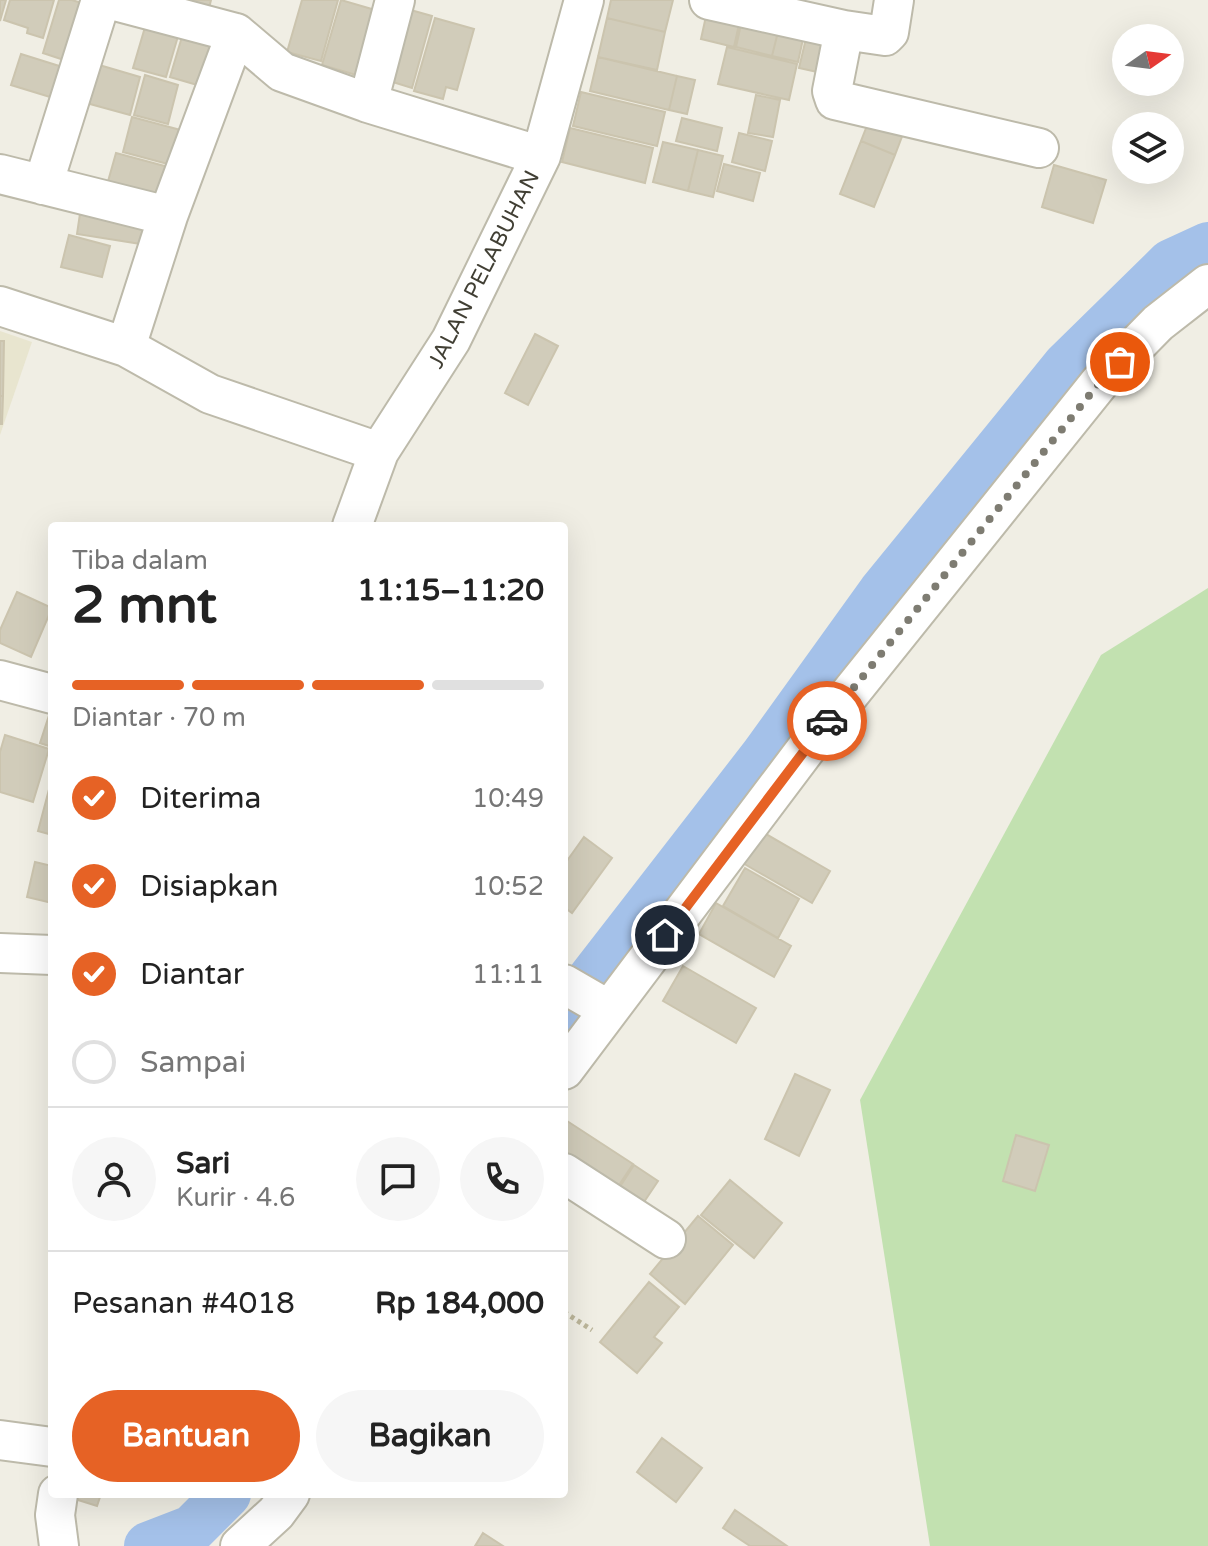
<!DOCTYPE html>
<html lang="id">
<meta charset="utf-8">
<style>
:root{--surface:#fff;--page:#f6f6f6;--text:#222;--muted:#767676;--line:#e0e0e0;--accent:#e66225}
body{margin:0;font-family:"Varela Round",sans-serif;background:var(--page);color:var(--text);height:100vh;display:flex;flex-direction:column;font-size:30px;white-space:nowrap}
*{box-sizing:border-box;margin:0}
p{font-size:26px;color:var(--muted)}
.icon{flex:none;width:44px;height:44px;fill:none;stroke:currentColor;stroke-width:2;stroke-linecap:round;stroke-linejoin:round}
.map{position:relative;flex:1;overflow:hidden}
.sheet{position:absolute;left:48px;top:522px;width:520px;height:976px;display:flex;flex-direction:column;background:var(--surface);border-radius:8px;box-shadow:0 8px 32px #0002}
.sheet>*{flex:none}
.needle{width:52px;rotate:76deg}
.fabs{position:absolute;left:1112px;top:24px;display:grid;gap:16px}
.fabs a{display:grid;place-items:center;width:72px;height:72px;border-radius:50%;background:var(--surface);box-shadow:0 8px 32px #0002;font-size:40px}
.pin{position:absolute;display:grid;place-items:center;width:68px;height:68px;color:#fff;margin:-34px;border:4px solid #fff;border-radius:50%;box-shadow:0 2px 8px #0007}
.courier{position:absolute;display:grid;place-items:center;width:80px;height:80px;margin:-40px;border:6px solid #e66225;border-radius:50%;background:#fff;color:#222;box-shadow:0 2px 10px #0007}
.overview em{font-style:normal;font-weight:700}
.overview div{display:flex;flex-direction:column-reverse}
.overview{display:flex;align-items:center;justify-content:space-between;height:136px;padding:0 24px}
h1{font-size:52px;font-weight:700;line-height:60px}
.bar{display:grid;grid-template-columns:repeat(4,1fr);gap:12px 8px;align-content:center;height:96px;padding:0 24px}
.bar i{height:10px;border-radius:6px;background:var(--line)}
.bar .selected{background:var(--accent)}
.bar p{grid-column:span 4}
.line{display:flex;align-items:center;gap:20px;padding:0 24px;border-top:2px solid var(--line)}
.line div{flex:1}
.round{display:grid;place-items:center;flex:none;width:84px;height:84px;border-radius:42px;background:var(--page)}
ol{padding:0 24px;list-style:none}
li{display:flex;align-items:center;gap:24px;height:88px}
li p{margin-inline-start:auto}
li .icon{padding:8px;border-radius:50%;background:var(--accent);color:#fff;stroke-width:4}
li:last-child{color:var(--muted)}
li i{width:44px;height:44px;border:4px solid var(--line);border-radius:50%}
.button{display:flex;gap:16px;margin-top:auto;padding:16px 24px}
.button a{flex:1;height:92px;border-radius:48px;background:var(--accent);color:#fff;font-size:32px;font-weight:700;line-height:92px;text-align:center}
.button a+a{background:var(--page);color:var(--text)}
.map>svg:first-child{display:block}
.education{fill:#e8e5cf}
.green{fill:#c2e1b0}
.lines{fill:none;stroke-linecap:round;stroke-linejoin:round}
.river{stroke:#a4c1e9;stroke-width:48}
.building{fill:#d1ccba;stroke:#cbc4ae;stroke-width:2}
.minor-casing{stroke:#bdbaaa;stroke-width:42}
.path{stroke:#bbb59a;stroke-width:5;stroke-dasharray:4 4;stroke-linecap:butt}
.minor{stroke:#fff;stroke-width:38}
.done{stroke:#7e7c72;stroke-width:8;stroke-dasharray:0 14.4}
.route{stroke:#e66225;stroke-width:10}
.labels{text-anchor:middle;stroke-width:6;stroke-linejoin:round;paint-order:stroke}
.street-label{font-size:22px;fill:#413f34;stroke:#fff}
</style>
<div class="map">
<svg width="1208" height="1546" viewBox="0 0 1208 1546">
<rect width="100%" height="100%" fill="#f0eee4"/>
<path class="education" d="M0 331 32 342 0 435Z"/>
<path class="green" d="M1208 588V1546H930L860 1100 1101 655Z"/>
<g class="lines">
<path class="river" d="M564 1014 764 756 882 592 1066 366 1171 263 1208 246
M148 1546 192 1529 227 1494"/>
</g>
<path class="building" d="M0 0H6L0 21Z
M10 0H54L43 38 27 33 28 28 4 20Z
M59 0H72L94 7 76 64 43 53Z
M170 0H211L207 16Z
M302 0H338L321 61 287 52Z
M341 0 382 12 363 77 322 65Z
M611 0H673L665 32 607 18Z
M400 7 432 16 412 88 380 78Z
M708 7 741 15 734 47 701 39Z
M743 15 780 24 772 56 736 47Z
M148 17 181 26 166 77 133 68Z
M435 18 474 29 457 90 446 87 443 99 414 91Z
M607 18 665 32 657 70 598 57Z
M780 24 805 30 798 62 772 56Z
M184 30 217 40 204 87 170 77Z
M808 30 830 35 822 73 799 68Z
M727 47 797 64 789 100 718 84Z
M21 54 72 70 63 101 11 85Z
M598 57 677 76 669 110 590 91Z
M89 62 140 77 130 115 79 101Z
M145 75 178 85 168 124 134 115Z
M677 76 695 80 687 114 669 110Z
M581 92 665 112 657 146 573 126Z
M756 95 780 100 773 137 748 133Z
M872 113 906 126 895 155 861 141Z
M132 117 188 132 179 167 123 152Z
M682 118 722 128 717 151 676 141Z
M570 128 653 148 645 183 562 162Z
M739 133 772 141 765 171 732 162Z
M861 141 895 155 874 207 840 194Z
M663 142 698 150 688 191 653 182Z
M698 150 723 156 713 197 688 191Z
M116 153 172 168 162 208 105 192Z
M724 164 760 173 753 201 717 191Z
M1054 165 1106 180 1093 223 1042 207Z
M81 207 145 217 141 244 77 234Z
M69 235 110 246 102 277 61 267Z
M535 334 558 346 528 405 505 393Z
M0 341H4L3 396H0Z
M0 396H3L2 424H0Z
M17 592 52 608 31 657 0 643V630Z
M52 706V747L40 743Z
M5 735 49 749 33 802 0 792V752Z
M52 778V835L38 831Z
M759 830 830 871 812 903 741 862Z
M584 837 612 858 572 913 564 907V865Z
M35 862 52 866V903L27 897Z
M745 868 799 899 778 938 723 906Z
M716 903 791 946 774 977 699 934Z
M683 966 756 1008 736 1043 663 1001Z
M795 1074 830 1090 799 1156 765 1139Z
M564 1119 633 1164 611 1197 564 1166Z
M1016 1135 1049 1145 1035 1191 1003 1181Z
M634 1165 658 1181 636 1214 612 1199Z
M730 1180 782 1223 754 1258 701 1215Z
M698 1216 733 1245 685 1304 650 1274Z
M649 1282 679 1307 654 1337 662 1343 637 1373 600 1342Z
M662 1438 702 1468 676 1502 637 1472Z
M76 1494H101L97 1506 75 1499Z
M735 1510 787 1546H750L723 1528Z
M483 1533 503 1546H475Z"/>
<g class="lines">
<defs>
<path id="minor" d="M111 0 236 33 282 72 368 103 541 156
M709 0 844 30 832 91 835 100 1039 148
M844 30 885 36 889 32 894 0
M368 103 395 0
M0 174 168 216
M43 185 101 0
M0 306 126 347 210 394 379 452
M126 347 168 216 236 33
M352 526 379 452 451 340 541 156 584 0
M0 680 52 694
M0 953 52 955
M564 984 609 1010
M564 1070 815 737 1100 382 1158 323 1208 284
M564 1173 666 1239
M0 1440 52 1447
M58 1494 55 1515 59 1546
M240 1546 276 1513 290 1494"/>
</defs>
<use href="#minor" class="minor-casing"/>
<path class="path" d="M564 1312 592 1330"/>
<use href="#minor" class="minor"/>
</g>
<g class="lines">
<path class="done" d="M827 721 1100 382 1120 362"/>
<path class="route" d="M665 935 827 721"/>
</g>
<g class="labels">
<g class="street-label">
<text transform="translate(483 269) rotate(-63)" y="8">JALAN PELABUHAN</text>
</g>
</g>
</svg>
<div class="fabs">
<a><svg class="needle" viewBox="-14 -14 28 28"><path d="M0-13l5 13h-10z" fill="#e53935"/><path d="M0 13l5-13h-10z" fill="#767676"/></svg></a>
<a><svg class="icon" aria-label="layers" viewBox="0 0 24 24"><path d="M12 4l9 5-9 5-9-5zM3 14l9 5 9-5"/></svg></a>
</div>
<div class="pin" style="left:1120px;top:362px;background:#ea580c"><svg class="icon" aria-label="bag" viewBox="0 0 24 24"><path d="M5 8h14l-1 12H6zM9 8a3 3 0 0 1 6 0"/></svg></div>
<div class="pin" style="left:665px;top:935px;background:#1f2937"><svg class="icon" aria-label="home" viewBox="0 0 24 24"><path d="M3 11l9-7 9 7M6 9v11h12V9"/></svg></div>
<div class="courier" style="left:827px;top:721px"><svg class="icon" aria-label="car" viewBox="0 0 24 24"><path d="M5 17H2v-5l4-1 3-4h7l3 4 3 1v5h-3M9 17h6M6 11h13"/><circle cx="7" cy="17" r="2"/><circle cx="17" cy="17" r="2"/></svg></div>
<section class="sheet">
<div class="overview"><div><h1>2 mnt</h1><p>Tiba dalam</p></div><em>11:15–11:20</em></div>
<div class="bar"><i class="selected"></i><i class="selected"></i><i class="selected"></i><i></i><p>Diantar · 70 m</p></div>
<ol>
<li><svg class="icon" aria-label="check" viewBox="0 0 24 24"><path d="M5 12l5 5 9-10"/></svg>Diterima<p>10:49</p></li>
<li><svg class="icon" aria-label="check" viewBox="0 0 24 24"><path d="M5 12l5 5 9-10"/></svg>Disiapkan<p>10:52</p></li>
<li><svg class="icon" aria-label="check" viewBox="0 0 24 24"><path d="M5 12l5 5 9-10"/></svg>Diantar<p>11:11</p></li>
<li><i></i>Sampai</li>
</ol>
<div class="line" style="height:144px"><a class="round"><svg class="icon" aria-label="person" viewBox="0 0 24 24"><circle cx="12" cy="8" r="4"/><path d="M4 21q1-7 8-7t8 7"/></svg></a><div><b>Sari</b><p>Kurir · 4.6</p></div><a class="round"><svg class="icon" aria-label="chat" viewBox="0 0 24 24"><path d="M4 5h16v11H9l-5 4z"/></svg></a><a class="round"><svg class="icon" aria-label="phone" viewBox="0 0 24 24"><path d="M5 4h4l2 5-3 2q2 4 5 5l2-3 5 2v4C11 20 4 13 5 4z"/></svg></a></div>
<div class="line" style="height:104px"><div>Pesanan #4018</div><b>Rp 184,000</b></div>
<div class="button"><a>Bantuan</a><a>Bagikan</a></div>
</section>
</div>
